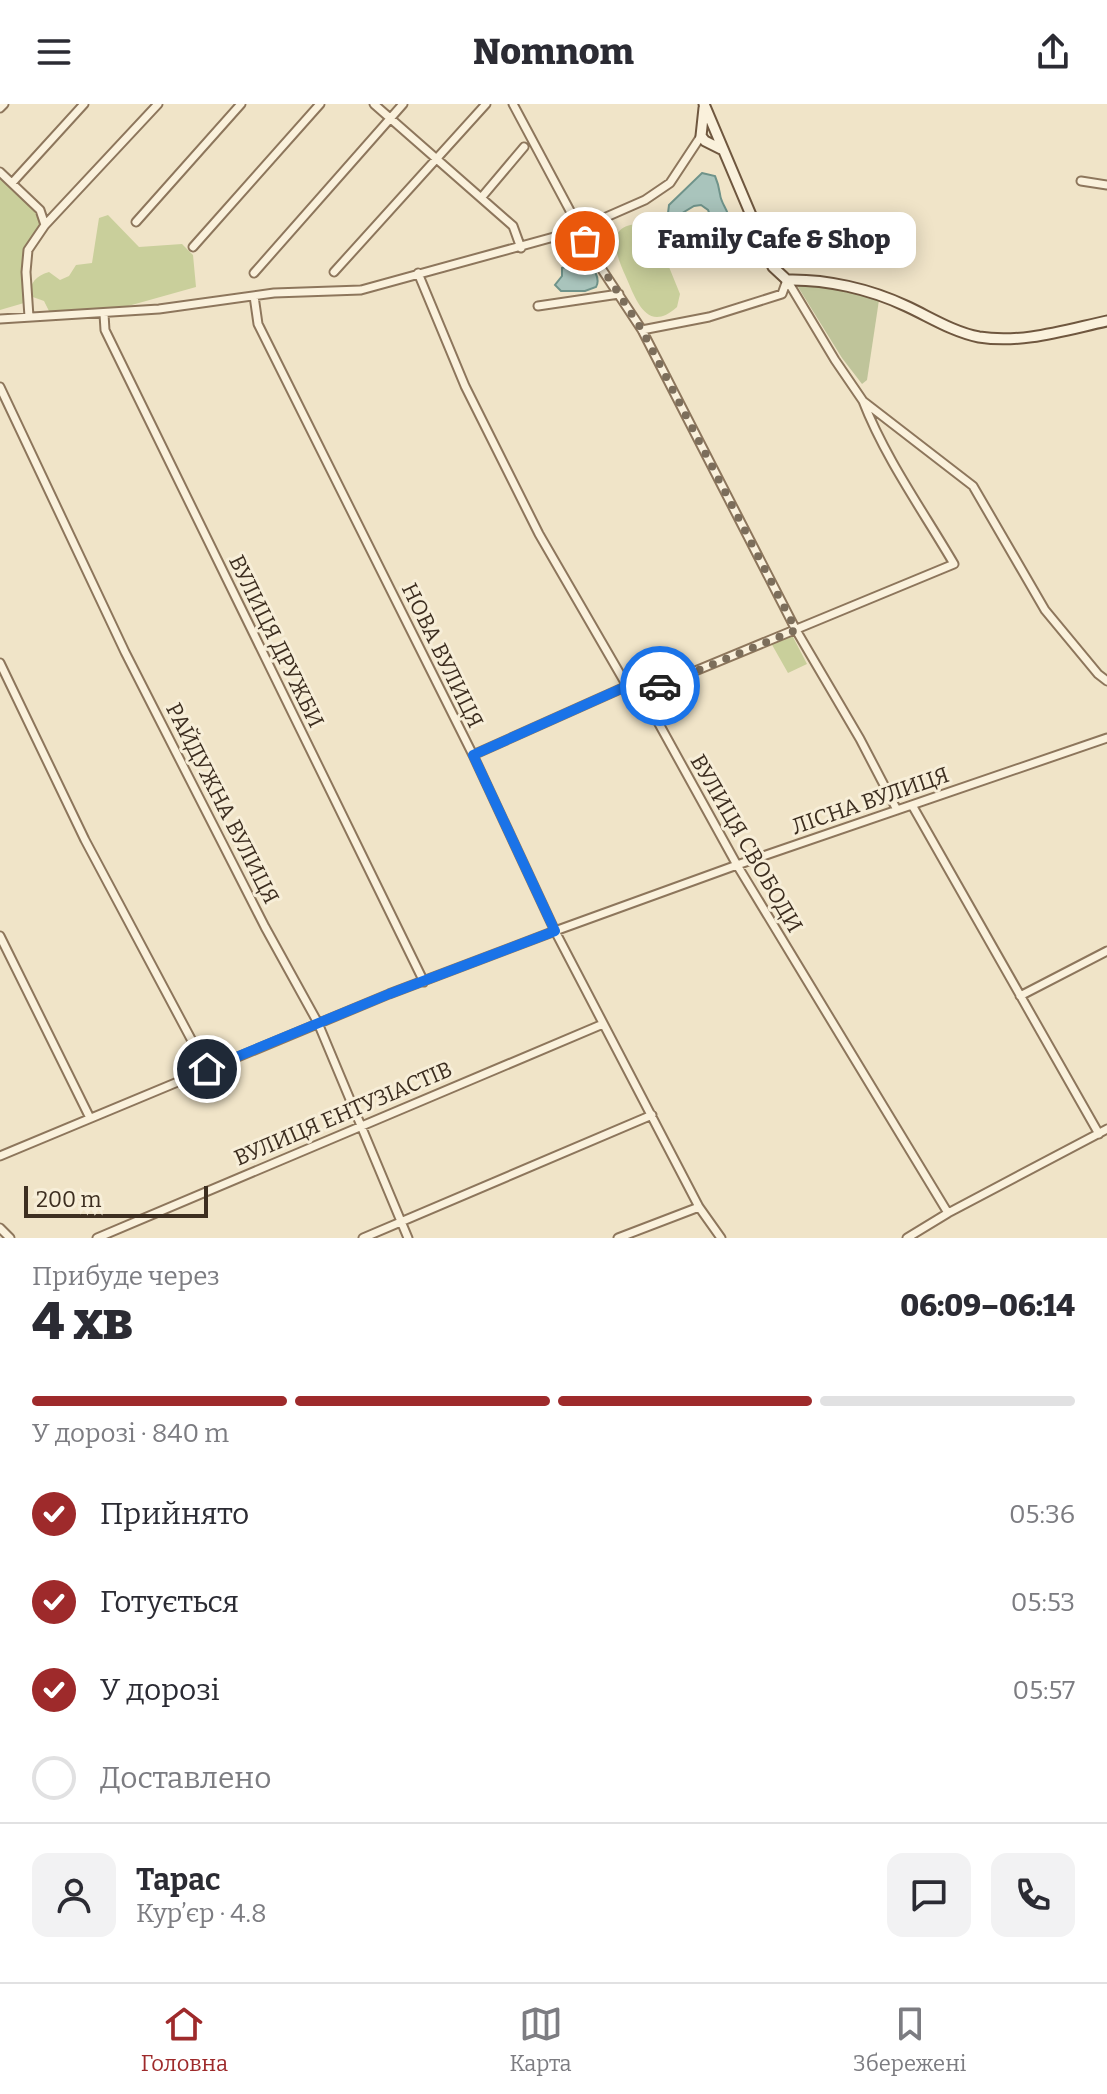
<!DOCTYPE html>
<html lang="uk">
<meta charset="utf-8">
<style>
:root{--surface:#fff;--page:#f2f2f3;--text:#2b2b33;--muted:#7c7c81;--line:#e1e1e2;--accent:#9e2a2b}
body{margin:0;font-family:Bitter,serif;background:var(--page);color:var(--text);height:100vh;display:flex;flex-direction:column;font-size:30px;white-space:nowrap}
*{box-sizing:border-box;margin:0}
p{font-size:26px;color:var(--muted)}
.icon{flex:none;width:44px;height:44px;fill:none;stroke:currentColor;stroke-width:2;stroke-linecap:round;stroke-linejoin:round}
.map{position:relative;height:1134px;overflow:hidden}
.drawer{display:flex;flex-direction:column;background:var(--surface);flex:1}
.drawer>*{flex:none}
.scale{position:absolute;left:24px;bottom:20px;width:184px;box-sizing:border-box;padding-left:8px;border:4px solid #3d2e20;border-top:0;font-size:22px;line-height:28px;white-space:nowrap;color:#3d2e20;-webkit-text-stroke:6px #f7eed8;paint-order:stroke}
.pin{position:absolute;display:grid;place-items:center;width:68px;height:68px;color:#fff;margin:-34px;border:4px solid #fff;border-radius:50%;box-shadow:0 2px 8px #0007}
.courier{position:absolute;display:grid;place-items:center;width:80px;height:80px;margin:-40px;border:6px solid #1a73e8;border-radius:50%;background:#fff;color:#222;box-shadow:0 2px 10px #0007}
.bubble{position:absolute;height:56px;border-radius:16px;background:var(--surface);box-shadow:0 4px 20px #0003;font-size:26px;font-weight:800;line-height:56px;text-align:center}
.head em{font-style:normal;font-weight:800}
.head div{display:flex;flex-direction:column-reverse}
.head{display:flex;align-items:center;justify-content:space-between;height:136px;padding:0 32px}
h1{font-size:52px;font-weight:800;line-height:60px}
.bar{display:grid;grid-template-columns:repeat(4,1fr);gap:12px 8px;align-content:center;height:96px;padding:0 32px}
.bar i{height:10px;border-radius:6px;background:var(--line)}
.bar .current{background:var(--accent)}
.bar p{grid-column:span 4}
.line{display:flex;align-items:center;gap:20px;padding:0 32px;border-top:2px solid var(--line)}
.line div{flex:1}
.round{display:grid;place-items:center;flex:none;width:84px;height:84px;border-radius:16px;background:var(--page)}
ol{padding:0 32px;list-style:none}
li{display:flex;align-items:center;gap:24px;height:88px}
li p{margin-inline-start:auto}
li .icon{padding:8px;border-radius:50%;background:var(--accent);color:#fff;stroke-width:4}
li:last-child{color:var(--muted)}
li i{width:44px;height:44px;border:4px solid var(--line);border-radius:50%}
header{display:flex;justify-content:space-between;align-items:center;height:104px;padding:0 32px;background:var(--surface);font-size:36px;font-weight:800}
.tab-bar{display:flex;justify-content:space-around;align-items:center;height:112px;border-top:2px solid var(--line);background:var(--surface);font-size:22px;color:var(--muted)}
.tab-bar a{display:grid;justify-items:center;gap:4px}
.tab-bar .current{color:var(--accent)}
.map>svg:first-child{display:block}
.green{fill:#c9cf9b}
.cemetery{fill:#bfc49a}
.water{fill:#a9c4bc;stroke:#6f938a;stroke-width:2}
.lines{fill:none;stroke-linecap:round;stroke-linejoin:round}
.street-casing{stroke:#8d765c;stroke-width:11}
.secondary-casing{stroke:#6f573f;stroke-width:13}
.street{stroke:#faf1dc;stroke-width:7}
.secondary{stroke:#faf1dc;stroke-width:9}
.done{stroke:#7c6e5b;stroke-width:8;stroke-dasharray:0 14.4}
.route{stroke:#1a73e8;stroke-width:10}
.labels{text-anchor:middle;stroke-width:6;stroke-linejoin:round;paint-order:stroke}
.street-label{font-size:22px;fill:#3d2e20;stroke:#f7eed8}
</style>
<header><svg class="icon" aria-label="menu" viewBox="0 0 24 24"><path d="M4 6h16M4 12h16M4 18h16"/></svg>Nomnom<svg class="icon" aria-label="share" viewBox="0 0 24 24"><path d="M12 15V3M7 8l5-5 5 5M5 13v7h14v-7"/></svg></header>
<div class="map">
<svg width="1107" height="1134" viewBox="0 0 1107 1134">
<rect width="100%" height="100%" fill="#f0e4c8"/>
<path class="green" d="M0 73 39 108 42 122C17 149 23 165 24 199L0 206Z
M108 111 139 143 182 140 193 151 196 183 121 204 49 207 44 197 30 192C30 178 36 172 49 168L60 176 69 172 76 161 92 159 99 114Z
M639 120 651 125 656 131 680 190 677 203C647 230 636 196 626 173 617 153 603 121 639 120Z
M789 531 793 533 807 560 788 569 771 539Z"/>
<path class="cemetery" d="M800 176 879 196 867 276 862 280 842 254 798 183 797 179Z"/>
<path class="water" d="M702 69 715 72C718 79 719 83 720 90 721 100 728 105 729 115L724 121 713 119 708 106 701 101 694 102 674 114 668 109 669 101Z
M585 157C593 161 601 175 596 183L585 187H561L555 181 562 172V164Z"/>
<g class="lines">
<defs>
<path id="street" d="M374 0 513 122 521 144
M513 0 599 161 642 226 796 526 860 635 897 706
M0 4 4 0
M0 68 40 106 45 121
M1081 77 1107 81
M12 79 84 0
M481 94 524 43
M136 118 241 0
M193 143 320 0
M334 168 486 0
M254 169 403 0
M418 169 465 282 539 430 627 582 642 589 737 761 948 1109
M787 176 835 256 863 297 973 382 1045 506 1098 570 1107 577
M254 192 258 220 473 651 555 827 699 1103 721 1134
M538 202 619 190
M104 210 105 226 424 878
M29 213 26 168 28 146 45 121 158 0
M0 215 159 205 274 189 361 186 572 128 645 96 670 79 701 32
M642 226 709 213 782 190 787 176
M0 283 125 548 265 823 318 919 408 1134
M0 559 85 736 207 965
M642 589 954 460C923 407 885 354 863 297
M473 651 627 582
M912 701 1099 1030
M0 832 90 1014
M1020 892 1107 847
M0 1052 389 890 555 827 737 761 1107 634
M0 1124 10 1134
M97 1134 603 920
M363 1134 652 1011
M618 1134 699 1103
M907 1134 948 1109 1107 1025"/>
<path id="secondary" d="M704 0 773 163 787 176C826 175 870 185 906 202 930 213 953 228 979 233 1022 240 1065 226 1107 217
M704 4 701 32 705 37 721 45"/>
</defs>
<use href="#street" class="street-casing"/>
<use href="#secondary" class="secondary-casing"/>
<use href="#street" class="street"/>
<use href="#secondary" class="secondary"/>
</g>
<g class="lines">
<path class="done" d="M585 137 642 226 796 526 660 582"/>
<path class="route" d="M207 965 389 890 555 827 473 651 627 582 642 589 660 582"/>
</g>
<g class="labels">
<g class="street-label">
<text transform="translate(277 537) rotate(64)" y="8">ВУЛИЦЯ ДРУЖБИ</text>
<text transform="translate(443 551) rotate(64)" y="8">НОВА ВУЛИЦЯ</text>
<text transform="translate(870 696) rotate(-19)" y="8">ЛІСНА ВУЛИЦЯ</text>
<text transform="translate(223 699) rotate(63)" y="8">РАЙДУЖНА ВУЛИЦЯ</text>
<text transform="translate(747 739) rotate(60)" y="8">ВУЛИЦЯ СВОБОДИ</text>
<text transform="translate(343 1009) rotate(-23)" y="8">ВУЛИЦЯ ЕНТУЗІАСТІВ</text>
</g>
</g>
</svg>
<div class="scale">200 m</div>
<div class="pin" style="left:585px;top:137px;background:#ea580c"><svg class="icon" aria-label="bag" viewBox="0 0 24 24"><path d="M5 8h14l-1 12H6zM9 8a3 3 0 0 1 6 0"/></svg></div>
<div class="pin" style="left:207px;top:965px;background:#1f2937"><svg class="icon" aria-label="home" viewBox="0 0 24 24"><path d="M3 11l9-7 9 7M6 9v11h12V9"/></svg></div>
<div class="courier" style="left:660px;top:582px"><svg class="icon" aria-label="car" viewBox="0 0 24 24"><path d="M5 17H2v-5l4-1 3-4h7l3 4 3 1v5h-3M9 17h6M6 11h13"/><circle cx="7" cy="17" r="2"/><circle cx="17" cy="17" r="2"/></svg></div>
<div class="bubble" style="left:632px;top:108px;width:284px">Family Cafe &amp; Shop</div>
</div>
<section class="drawer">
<div class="head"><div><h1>4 хв</h1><p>Прибуде через</p></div><em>06:09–06:14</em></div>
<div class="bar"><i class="current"></i><i class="current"></i><i class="current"></i><i></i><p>У дорозі · 840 m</p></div>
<ol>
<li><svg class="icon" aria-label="check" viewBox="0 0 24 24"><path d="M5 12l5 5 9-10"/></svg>Прийнято<p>05:36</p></li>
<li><svg class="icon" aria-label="check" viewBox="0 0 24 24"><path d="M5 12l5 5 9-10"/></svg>Готується<p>05:53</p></li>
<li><svg class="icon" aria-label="check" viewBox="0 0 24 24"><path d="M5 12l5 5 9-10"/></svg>У дорозі<p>05:57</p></li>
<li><i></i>Доставлено</li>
</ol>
<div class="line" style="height:144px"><a class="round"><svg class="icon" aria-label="person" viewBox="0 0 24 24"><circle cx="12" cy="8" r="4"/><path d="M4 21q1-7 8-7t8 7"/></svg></a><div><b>Тарас</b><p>Кур’єр · 4.8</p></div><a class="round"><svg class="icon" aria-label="chat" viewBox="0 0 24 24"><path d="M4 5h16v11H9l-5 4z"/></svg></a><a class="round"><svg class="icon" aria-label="phone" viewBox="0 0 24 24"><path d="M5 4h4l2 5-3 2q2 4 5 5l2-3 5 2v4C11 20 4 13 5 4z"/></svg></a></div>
</section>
<nav class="tab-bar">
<a class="current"><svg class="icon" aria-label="home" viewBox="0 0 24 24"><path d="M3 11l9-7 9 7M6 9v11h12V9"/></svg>Головна</a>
<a><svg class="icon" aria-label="map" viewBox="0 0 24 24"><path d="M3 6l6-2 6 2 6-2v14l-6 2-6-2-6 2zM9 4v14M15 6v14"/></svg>Карта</a>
<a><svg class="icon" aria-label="saved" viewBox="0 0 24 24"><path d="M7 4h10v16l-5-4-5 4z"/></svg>Збережені</a>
</nav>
